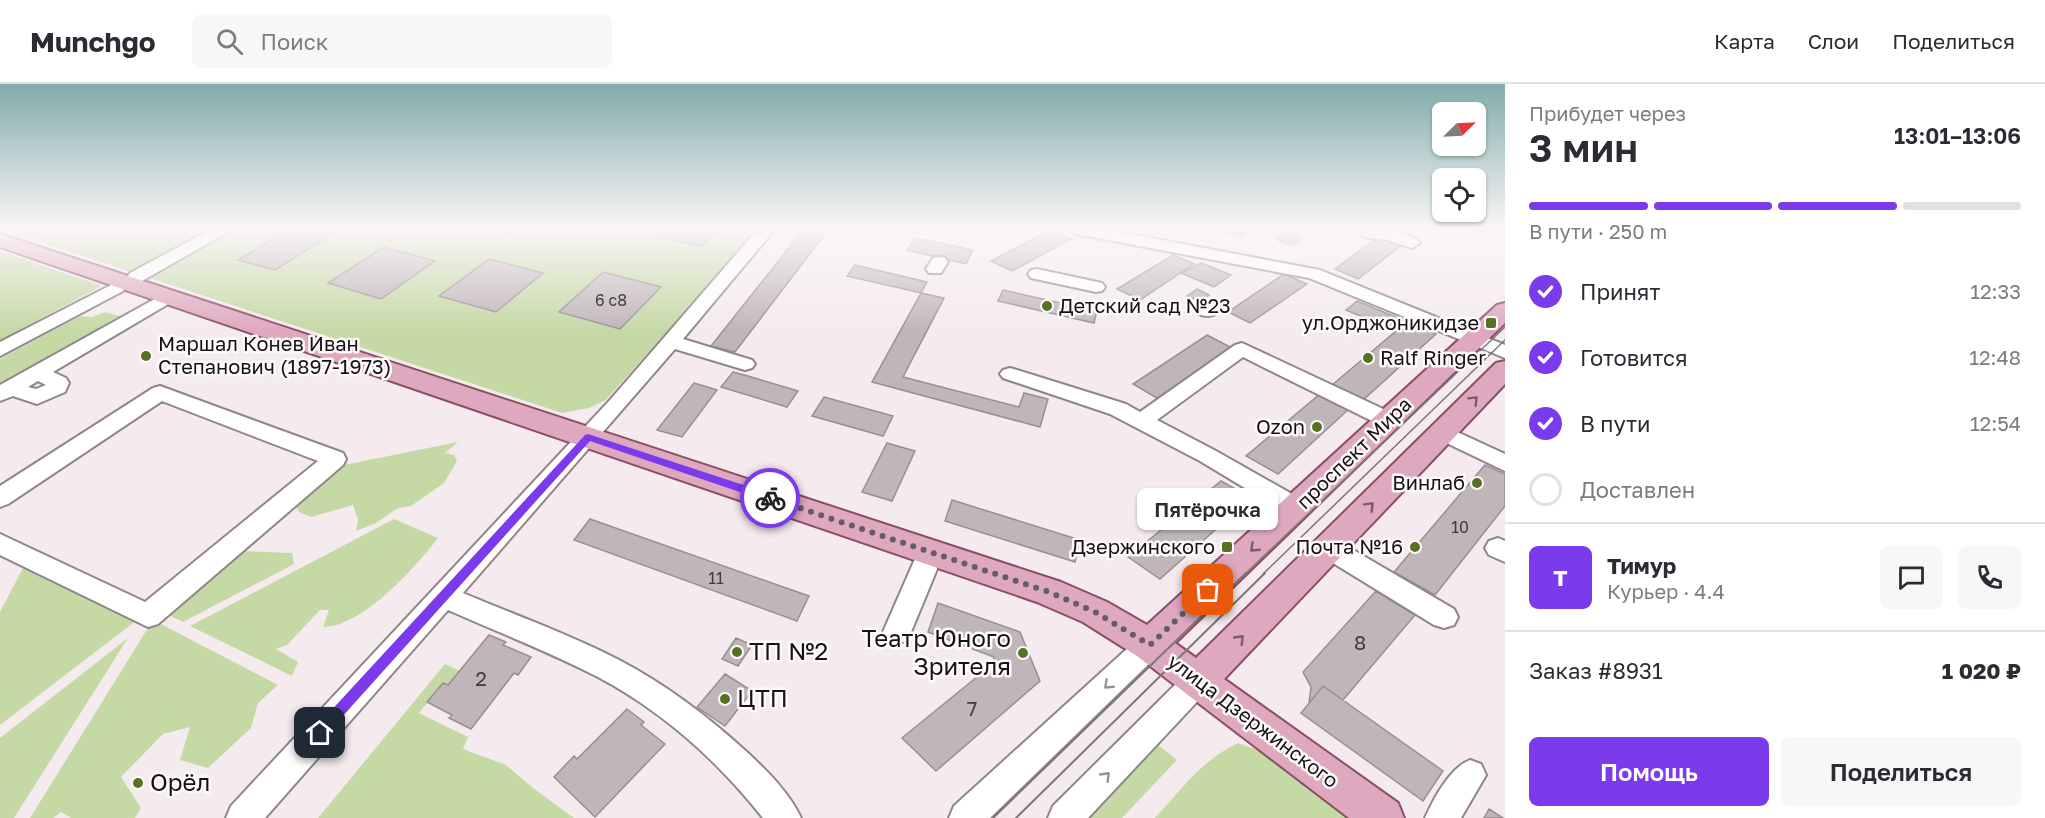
<!DOCTYPE html>
<html lang="ru">
<meta charset="utf-8">
<style>
:root{--surface:#fff;--page:#f7f7f7;--text:#2b2b33;--muted:#7c7c81;--line:#e1e1e2;--accent:#7c3aed}
body{margin:0;font-family:"Golos Text",sans-serif;background:var(--page);color:var(--text);height:100vh;display:flex;flex-direction:column;font-size:22px;white-space:nowrap}
*{box-sizing:border-box;margin:0}
p{font-size:20px;color:var(--muted)}
.icon{flex:none;width:33px;height:33px;fill:none;stroke:currentColor;stroke-width:2;stroke-linecap:round;stroke-linejoin:round}
.map{position:relative;flex:1;overflow:hidden}
.panel{display:flex;flex-direction:column;background:var(--surface);width:540px}
.panel>*{flex:none}
.needle{width:39px;rotate:66deg}
.buttons{position:absolute;left:1432px;top:18px;display:grid;gap:12px}
.buttons a{display:grid;place-items:center;width:54px;height:54px;border-radius:9px;background:var(--surface);box-shadow:0 2px 4px #0004;font-size:30px}
.pin{position:absolute;display:grid;place-items:center;width:51px;height:51px;color:#fff;margin:-26px;border-radius:12px;box-shadow:0 3px 9px #0006}
.courier{position:absolute;display:grid;place-items:center;width:60px;height:60px;margin:-30px;border:4px solid #7c3aed;border-radius:50%;background:#fff;color:#222;box-shadow:0 2px 8px #0007}
.bubble{position:absolute;height:42px;border-radius:9px;background:var(--surface);box-shadow:0 2px 4px #0004;font-size:20px;font-weight:600;line-height:42px;text-align:center}
.headline em{font-style:normal;font-weight:600}
.headline div{display:flex;flex-direction:column-reverse}
.headline{display:flex;align-items:center;justify-content:space-between;height:102px;padding:0 24px}
h1{font-size:39px;font-weight:600;line-height:45px}
.bar{display:grid;grid-template-columns:repeat(4,1fr);gap:9px 6px;align-content:center;height:72px;padding:0 24px}
.bar i{height:8px;border-radius:4px;background:var(--line)}
.bar .on{background:var(--accent)}
.bar p{grid-column:span 4}
.line{display:flex;align-items:center;gap:15px;padding:0 24px;border-top:2px solid var(--line)}
.line div{flex:1}
.round{display:grid;place-items:center;flex:none;width:63px;height:63px;border-radius:9px;background:var(--page)}
ol{padding:0 24px;list-style:none}
li{display:flex;align-items:center;gap:18px;height:66px}
li p{margin-inline-start:auto}
li .icon{padding:6px;border-radius:50%;background:var(--accent);color:#fff;stroke-width:4}
li:last-child{color:var(--muted)}
li i{width:33px;height:33px;border:3px solid var(--line);border-radius:50%}
.action{display:flex;gap:12px;margin-top:auto;padding:12px 24px}
.action a{flex:1;height:69px;border-radius:9px;background:var(--accent);color:#fff;font-size:24px;font-weight:600;line-height:69px;text-align:center}
.action a+a{background:var(--page);color:var(--text)}
header{display:flex;align-items:center;gap:36px;box-sizing:border-box;height:84px;padding:0 30px;background:var(--surface);border-bottom:2px solid var(--line)}
header strong{font-size:28px}
nav{display:flex;gap:33px;margin-inline-start:auto;font-size:21px}
.search{width:420px;height:54px;background:var(--page);display:flex;align-items:center;gap:15px;box-sizing:border-box;padding:0 21px;border-radius:9px;color:var(--muted);font-size:22px}
main{display:flex;flex:1;min-height:0}
.map>svg:first-child{display:block}
.green{fill:#c5d9a5}
.building{fill:#c0b6ba;stroke:#998f92;stroke-width:1.5}
.lines{fill:none;stroke-linecap:round;stroke-linejoin:round}
.minor-casing{stroke:#90868a;stroke-width:4}
.major-casing{stroke:#8a4e66;stroke-width:4}
.minor{fill:#fff;fill-rule:evenodd}
.major{fill:#dea8be;fill-rule:evenodd}
.tram-far1{stroke:#7d7678;stroke-width:1.5}
.tram{stroke:#7d7678;stroke-width:2}
.oneway{stroke:#7a5d68}
.oneway2{stroke:#969495}
.route{fill:#7c3aed}
.done{stroke:#645e60;stroke-width:6;stroke-dasharray:0 10.8}
.poi-dot{fill:#577022;stroke:#fefafb;stroke-width:2}
.labels{text-anchor:middle;stroke-width:5;stroke-linejoin:round;paint-order:stroke}
.number-label{font-size:16px;fill:#403b3d}
.poi-label{font-size:20px;fill:#161213;stroke:#fefafb;text-anchor:end}
.street-label{font-size:20px;fill:#161213;stroke:#fefafb}
.near-number-label{font-size:20px;fill:#403b3d}
.near-poi-label{font-size:24px;fill:#161213;stroke:#fefafb;text-anchor:start}
</style>
<header>
<strong>Munchgo</strong>
<div class="search"><svg class="icon" aria-label="search" viewBox="0 0 24 24"><circle cx="10" cy="10" r="6"/><path d="M15 15l6 6"/></svg>Поиск</div>
<nav><a>Карта</a><a>Слои</a><a>Поделиться</a></nav>
</header>
<main>
<div class="map">
<svg width="1505" height="734" viewBox="0 0 1505 734">
<rect width="100%" height="100%" fill="#f5ebee"/>
<path class="green" d="M0 145H758L606 316 589 324 562 329Z
M0 167 102 202 0 256Z
M105 228 123 233 0 302V275L80 232 92 233Z
M458 358 445 369 454 371 457 377 444 399 411 422 398 424 376 439 356 447 358 436 353 421 311 433 299 428 295 420 339 382Z
M394 435 438 454C415 484 362 543 323 543L329 526H320L287 561 276 565 298 578 292 592 190 542Z
M241 467 292 469 294 480 183 538 165 529Z
M25 480 137 536 0 641V528Z
M153 536 278 601 258 619 251 644 208 684 180 676 190 643 163 650 121 693 141 724 135 734H71L61 728 53 734H30Z
M128 554 14 734H0V654Z
M445 580 460 587 448 601 443 599 419 629 468 653 463 665 506 681 533 704 574 734H318Z
M1238 659 1266 669 1348 734H1155C1180 707 1203 675 1238 659Z
M1157 660 1177 676 1122 734H1085Z"/>
<path class="building" d="M290 145H340L275 186 238 176Z
M667 145H718L701 162 659 153Z
M804 145 828 146 735 268 711 262Z
M1208 145H1245L1244 152Z
M1050 146 1071 155 1012 187 991 177Z
M1286 148 1302 154 1292 161 1275 155Z
M1379 153 1402 161 1358 195 1335 185Z
M915 154 973 166 966 180 907 166Z
M384 163 435 177 381 215 328 199Z
M1173 171 1194 180 1140 216 1117 205Z
M489 175 543 189 496 228 439 212Z
M1201 179 1231 191 1214 203 1181 189Z
M855 181 927 198 921 209 847 192Z
M603 188 661 203 620 245 559 228Z
M1284 190 1307 200 1250 239 1228 228Z
M1197 205 1209 211 1199 217 1187 212Z
M1003 206 1097 227 1094 239 998 217Z
M921 209 944 214 903 293 1019 323 1024 309 1048 315 1040 343 872 298Z
M1357 217 1436 250 1363 316 1332 301 1396 247 1346 226Z
M1207 251 1236 266 1162 317 1133 300Z
M733 288 748 292 798 307 787 323 721 303Z
M694 299 717 306 682 353 657 346Z
M1320 310 1350 324 1278 390 1246 372Z
M824 313 842 318 893 332 883 352 812 332Z
M887 359 915 367 892 417 862 408Z
M1485 381 1505 390V422L1435 511 1394 488Z
M1221 397 1251 414 1160 495 1128 473Z
M952 416 1080 456 1075 478 945 437Z
M590 435 809 512 797 537 574 456Z
M1376 507 1415 531 1343 616 1323 602 1309 619 1311 603 1303 588Z
M938 519 1020 548 1040 597 936 687 902 654 994 579V573L928 548Z
M489 551 506 558 503 561 531 573 518 591 514 589 471 645 449 634 452 631 427 618 443 599 448 601Z
M736 554 752 561 738 582 722 575Z
M725 590 752 607 725 642 697 623Z
M1323 602 1443 687 1423 717 1301 629Z
M627 625 644 638 641 641 665 660 595 733 554 693 574 672 577 675Z
M1489 725 1503 734H1484Z"/>
<g class="lines">
<defs>
<path id="minor" d="M212 145H233L142 197H130L127 193 130 189Z
M758 145H775L683 255 752 276 755 280 752 284 745 286 675 265 463 509C515 531 569 550 619 576 667 601 710 634 749 670 768 688 790 710 801 734H763C718 677 662 627 598 593 549 568 498 548 448 526L265 734H226L231 722 610 316Z
M1068 145H1104L1320 186 1505 261V274L1309 194 1076 150Z
M1368 145C1384 145 1410 146 1420 159L1412 164 1387 156 1363 153 1361 150Z
M939 173 945 174 948 178 941 189H929L926 185 933 174Z
M1037 185 1102 199 1105 203 1102 207 1096 208 1031 194 1028 190 1031 186Z
M117 198 123 199 126 203 123 207 0 272V258Z
M169 207 175 208 178 212 175 216 53 288 66 294 69 299 65 308 37 320 13 312 0 317V301ZM38 297 46 301 36 305 28 303Z
M1211 219 1218 221 1220 225C1215 232 1210 233 1201 231L1199 227 1204 221Z
M1242 259 1396 331 1399 336 1396 341 1388 343 1380 341 1243 273 1157 336 1216 367 1306 418 1309 424 1306 430 1297 433 1288 430 1200 377 1110 330 1003 294 1000 290 1003 286 1010 284 1017 286 1126 320 1140 328 1235 261Z
M160 302 343 369 346 375 343 381 158 540 148 543 0 471V450L145 518 318 377 162 317 8 420 0 423V402L153 304Z
M1442 341 1505 370V387L1434 353 1431 348 1434 343Z
M1329 454 1338 457 1454 525 1458 533 1454 541 1444 544 1434 541 1320 471 1316 464 1320 457Z
M1498 454 1505 457V478L1489 471 1485 464 1489 457Z
M931 458 940 461 944 468 911 548 907 556 897 560 887 556 883 548 918 468 922 461Z
M1150 549 1160 553 1164 561 1160 569 990 734H949L954 722 1140 553Z
M1199 583 1209 587 1214 596 1209 605 1088 734H1048L1053 722 1189 587Z
M1470 676 1481 680 1486 691 1461 734H1425C1434 714 1450 684 1470 676Z"/>
<path id="major" d="M0 150 1061 498 1107 518 1147 541 1497 221 1505 219V239L1175 559 1196 574 1496 279 1505 277V300L1224 595 1398 719 1404 734H1349L1137 572 1083 538 1037 518 0 163Z"/>
</defs>
<use href="#minor" class="minor-casing"/>
<use href="#major" class="major-casing"/>
<use href="#minor" class="minor"/>
<use href="#major" class="major"/>
<path class="tram-far1" d="M1245 490 1505 243
M1263 490 1505 256"/>
<path class="tram" d="M993 734 1246 489
M1016 734 1265 489"/>
</g>
<defs><path id="oneway-chevron" d="M-2-3.5L2.5 0L-2 3.5" fill="none" stroke-width="1.6" stroke-linecap="round" stroke-linejoin="round" transform="scale(1.5)"/></defs>
<g class="oneway">
<use href="#oneway-chevron" transform="translate(1474 316) rotate(-45)"/>
<use href="#oneway-chevron" transform="translate(1370 422) rotate(-45)"/>
<use href="#oneway-chevron" transform="translate(1254 464) rotate(137)"/>
<use href="#oneway-chevron" transform="translate(1240 555) rotate(-46)"/>
</g>
<g class="oneway2">
<use href="#oneway-chevron" transform="translate(1108 601) rotate(137)"/>
<use href="#oneway-chevron" transform="translate(1106 692) rotate(-46)"/>
</g>
<linearGradient id="sky" x2="0" y2="1"><stop stop-color="#80acab"/><stop offset="0.58" stop-color="#faf6f7"/><stop offset="1" stop-color="#faf6f7" stop-opacity="0"/></linearGradient>
<rect width="1505" height="248" fill="url(#sky)"/>
<path class="route" d="M588 350 774 411 775 414 774 417H766L590 357 324 653 320 655 315 653 313 649 315 644 585 351Z"/>
<g class="lines">
<path class="done" d="M770 414 1049 508 1095 528 1150 561 1208 506"/>
</g>
<g class="poi-dot">
<circle cx="1047" cy="222" r="6"/>
<rect x="1485" y="233" width="12" height="12" rx="3"/>
<circle cx="146" cy="272" r="6"/>
<circle cx="1368" cy="274" r="6"/>
<circle cx="1317" cy="343" r="6"/>
<circle cx="1477" cy="399" r="6"/>
<rect x="1221" y="457" width="12" height="12" rx="3"/>
<circle cx="1415" cy="463" r="6"/>
<circle cx="737" cy="568" r="6"/>
<circle cx="1023" cy="569" r="6"/>
<circle cx="725" cy="615" r="6"/>
<circle cx="138" cy="699" r="6"/>
</g>
<g class="labels">
<g class="number-label">
<text x="611" y="222">6 с8</text>
<text x="1460" y="449">10</text>
<text x="716" y="500">11</text>
</g>
<g class="poi-label">
<text x="1059" y="229" text-anchor="start">Детский сад №23</text>
<text x="1479" y="246">ул.Орджоникидзе</text>
<text x="158" y="267" text-anchor="start">Маршал Конев Иван<tspan x="158" dy="23">Степанович (1897-1973)</tspan></text>
<text x="1380" y="281" text-anchor="start">Ralf Ringer</text>
<text x="1305" y="350">Ozon</text>
<text x="1465" y="406">Винлаб</text>
<text x="1215" y="470">Дзержинского</text>
<text x="1403" y="470">Почта №16</text>
</g>
<g class="street-label">
<text transform="translate(1354 369) rotate(-44)" y="7">проспект Мира</text>
<text transform="translate(1253 637) rotate(37)" y="7">улица Дзержинского</text>
</g>
<g class="near-number-label">
<text x="1360" y="566">8</text>
<text x="481" y="602">2</text>
<text x="972" y="632">7</text>
</g>
<g class="near-poi-label">
<text x="1011" y="563" text-anchor="end">Театр Юного<tspan x="1011" dy="28">Зрителя</tspan></text>
<text x="749" y="576">ТП №2</text>
<text x="737" y="623">ЦТП</text>
<text x="150" y="707">Орёл</text>
</g>
</g>
</svg>
<div class="buttons">
<a><svg class="needle" viewBox="-14 -14 28 28"><path d="M0-13l5 13h-10z" fill="#e53935"/><path d="M0 13l5-13h-10z" fill="#7c7c81"/></svg></a>
<a><svg class="icon" aria-label="locate" viewBox="0 0 24 24"><circle cx="12" cy="12" r="6"/><path d="M12 2v4M12 18v4M2 12h4M18 12h4"/></svg></a>
</div>
<div class="pin" style="left:1208px;top:506px;background:#ea580c"><svg class="icon" aria-label="bag" viewBox="0 0 24 24"><path d="M5 8h14l-1 12H6zM9 8a3 3 0 0 1 6 0"/></svg></div>
<div class="pin" style="left:320px;top:649px;background:#1f2937"><svg class="icon" aria-label="home" viewBox="0 0 24 24"><path d="M3 11l9-7 9 7M6 9v11h12V9"/></svg></div>
<div class="courier" style="left:770px;top:414px"><svg class="icon" aria-label="bike" viewBox="0 0 24 24"><circle cx="6" cy="16" r="4"/><circle cx="18" cy="16" r="4"/><path d="M6 16l4-8h5l3 8M10 8l3 8H6M13 5h3"/></svg></div>
<div class="bubble" style="left:1137px;top:404px;width:141px">Пятёрочка</div>
</div>
<section class="panel">
<div class="headline"><div><h1>3 мин</h1><p>Прибудет через</p></div><em>13:01–13:06</em></div>
<div class="bar"><i class="on"></i><i class="on"></i><i class="on"></i><i></i><p>В пути · 250 m</p></div>
<ol>
<li><svg class="icon" aria-label="check" viewBox="0 0 24 24"><path d="M5 12l5 5 9-10"/></svg>Принят<p>12:33</p></li>
<li><svg class="icon" aria-label="check" viewBox="0 0 24 24"><path d="M5 12l5 5 9-10"/></svg>Готовится<p>12:48</p></li>
<li><svg class="icon" aria-label="check" viewBox="0 0 24 24"><path d="M5 12l5 5 9-10"/></svg>В пути<p>12:54</p></li>
<li><i></i>Доставлен</li>
</ol>
<div class="line" style="height:108px"><b class="round" style="background:var(--accent);color:#fff">Т</b><div><b>Тимур</b><p>Курьер · 4.4</p></div><a class="round"><svg class="icon" aria-label="chat" viewBox="0 0 24 24"><path d="M4 5h16v11H9l-5 4z"/></svg></a><a class="round"><svg class="icon" aria-label="phone" viewBox="0 0 24 24"><path d="M5 4h4l2 5-3 2q2 4 5 5l2-3 5 2v4C11 20 4 13 5 4z"/></svg></a></div>
<div class="line" style="height:78px"><div>Заказ #8931</div><b>1 020 ₽</b></div>
<div class="action"><a>Помощь</a><a>Поделиться</a></div>
</section>
</main>
